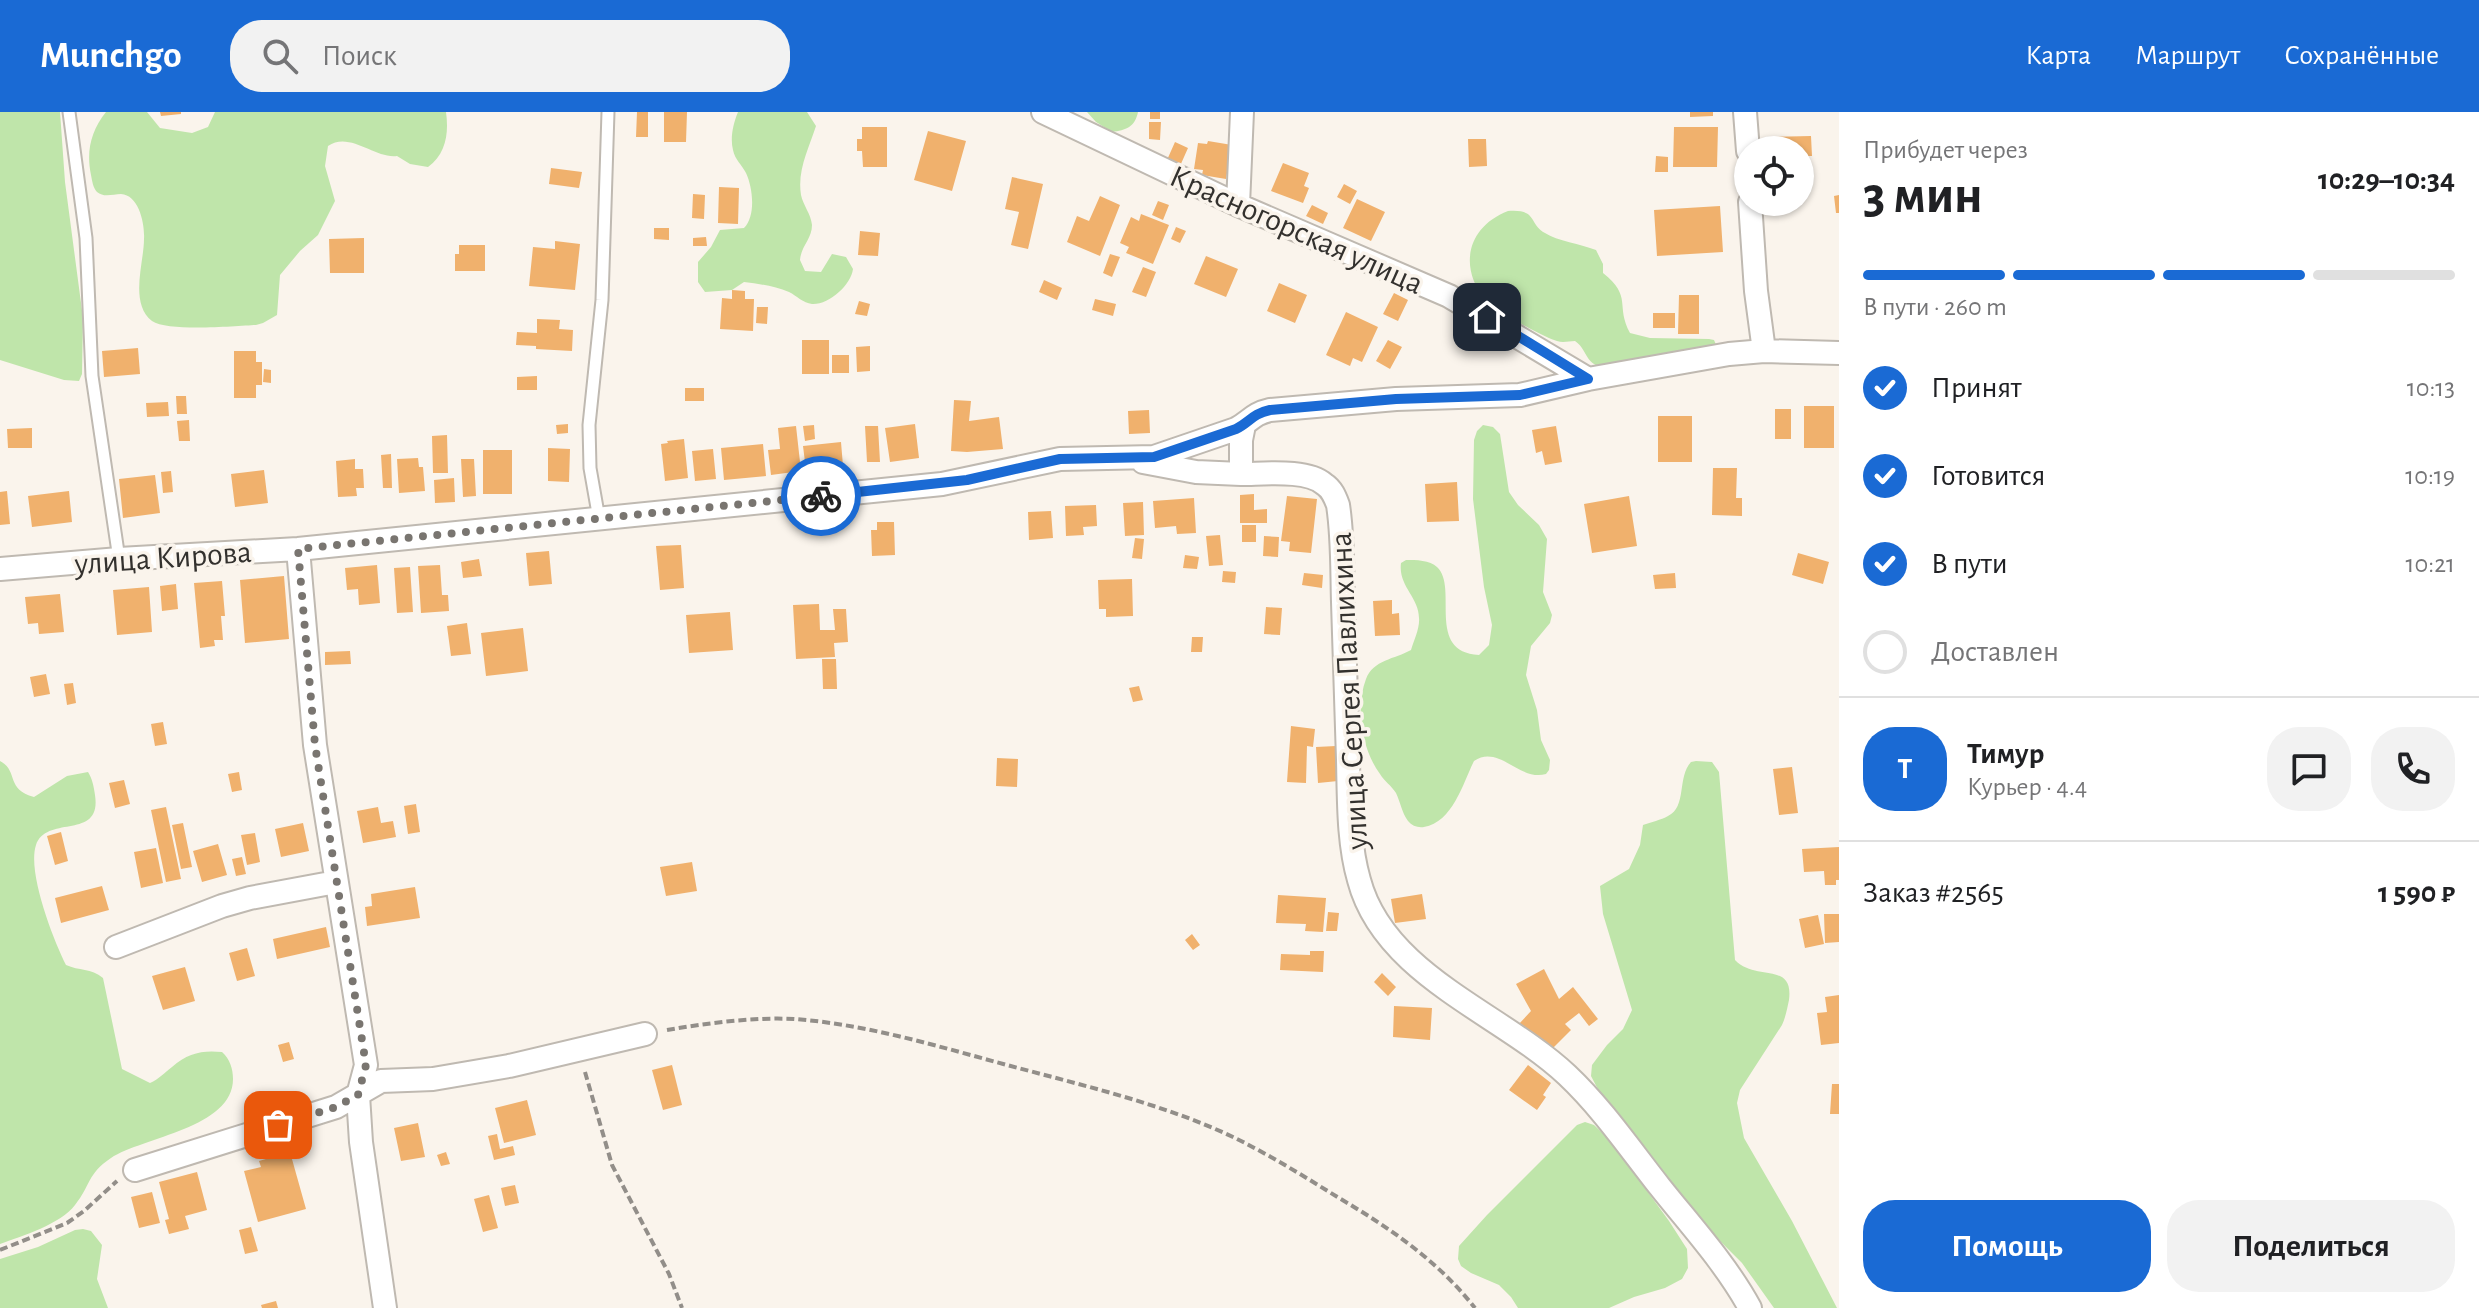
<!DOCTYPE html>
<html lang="ru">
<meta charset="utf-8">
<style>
:root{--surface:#fff;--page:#f2f2f2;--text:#202124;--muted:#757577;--line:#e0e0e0;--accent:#1a6ad4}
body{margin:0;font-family:"Alegreya Sans",sans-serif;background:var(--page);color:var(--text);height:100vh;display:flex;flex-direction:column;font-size:30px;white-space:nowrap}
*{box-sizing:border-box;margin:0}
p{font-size:26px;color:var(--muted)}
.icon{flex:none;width:44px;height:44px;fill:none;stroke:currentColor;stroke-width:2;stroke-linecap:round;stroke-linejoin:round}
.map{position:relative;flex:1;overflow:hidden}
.panel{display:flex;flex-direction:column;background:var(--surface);width:640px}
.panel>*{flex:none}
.buttons{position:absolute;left:1734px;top:24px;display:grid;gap:16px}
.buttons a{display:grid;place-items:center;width:80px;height:80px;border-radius:50%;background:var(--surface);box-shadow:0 2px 6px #0004;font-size:40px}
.pin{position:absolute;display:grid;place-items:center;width:68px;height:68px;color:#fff;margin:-34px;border-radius:16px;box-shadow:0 4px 12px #0006}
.courier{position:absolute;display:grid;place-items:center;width:80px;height:80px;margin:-40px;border:6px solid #1a6ad4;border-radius:50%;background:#fff;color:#222;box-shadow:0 2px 10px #0007}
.overview em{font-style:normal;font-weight:700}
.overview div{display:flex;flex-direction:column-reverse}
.overview{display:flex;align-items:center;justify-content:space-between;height:136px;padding:0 24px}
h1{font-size:52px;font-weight:700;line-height:60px}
.bar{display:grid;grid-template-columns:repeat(4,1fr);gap:12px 8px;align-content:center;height:96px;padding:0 24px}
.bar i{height:10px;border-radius:6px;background:var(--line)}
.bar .current{background:var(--accent)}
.bar p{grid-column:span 4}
.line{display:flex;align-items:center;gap:20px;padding:0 24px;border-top:2px solid var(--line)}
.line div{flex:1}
.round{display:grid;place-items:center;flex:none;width:84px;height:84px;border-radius:32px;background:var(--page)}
ol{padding:0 24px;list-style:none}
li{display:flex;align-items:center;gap:24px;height:88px}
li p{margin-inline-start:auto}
li .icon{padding:8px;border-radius:50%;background:var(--accent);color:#fff;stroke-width:4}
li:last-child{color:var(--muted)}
li i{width:44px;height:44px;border:4px solid var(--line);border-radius:50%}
.action{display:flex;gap:16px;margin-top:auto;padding:16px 24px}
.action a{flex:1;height:92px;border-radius:32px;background:var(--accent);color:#fff;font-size:32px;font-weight:700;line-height:92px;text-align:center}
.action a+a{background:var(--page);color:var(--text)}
header{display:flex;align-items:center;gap:48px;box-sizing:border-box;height:112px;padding:0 40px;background:var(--accent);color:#fff}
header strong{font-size:38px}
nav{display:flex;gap:44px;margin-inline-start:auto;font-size:28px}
.search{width:560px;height:72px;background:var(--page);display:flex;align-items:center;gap:20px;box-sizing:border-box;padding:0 28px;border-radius:32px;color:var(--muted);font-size:30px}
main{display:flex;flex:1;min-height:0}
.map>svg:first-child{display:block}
.green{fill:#bfe5aa}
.building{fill:#f0b16d}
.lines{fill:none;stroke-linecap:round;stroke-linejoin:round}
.service-casing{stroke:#bfb9b1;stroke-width:15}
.minor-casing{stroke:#bfb9b1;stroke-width:26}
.path{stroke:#928e89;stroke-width:4;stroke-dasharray:8 4;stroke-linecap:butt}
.service{stroke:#fff;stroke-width:11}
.minor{stroke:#fff;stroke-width:22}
.done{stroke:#797570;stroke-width:8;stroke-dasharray:0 14.4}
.route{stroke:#1a6ad4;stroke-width:10}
.labels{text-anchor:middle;stroke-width:7;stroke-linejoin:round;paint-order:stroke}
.street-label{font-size:32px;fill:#33312e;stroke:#faf4ec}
</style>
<header>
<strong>Munchgo</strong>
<div class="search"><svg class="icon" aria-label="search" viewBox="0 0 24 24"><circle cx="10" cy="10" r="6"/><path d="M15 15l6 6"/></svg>Поиск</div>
<nav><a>Карта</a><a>Маршрут</a><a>Сохранённые</a></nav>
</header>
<main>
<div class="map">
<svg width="1839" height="1196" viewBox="0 0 1839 1196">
<rect width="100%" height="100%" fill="#faf4ec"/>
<path class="green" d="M0 0H60L65 70 83 206 82 262 79 269 64 268 0 248Z
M106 0H147L160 16 192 21 208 15 215 0H446C449 21 446 42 428 55L410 52 397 44C375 47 350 19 328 34L325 54 335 89 318 123 300 139 280 163 277 203 263 211 256 213C235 214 168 220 152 209 129 191 144 151 144 127 145 112 139 83 121 82 113 82 104 86 97 80 93 76 92 68 91 63 86 39 91 19 106 0Z
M738 0H807L816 14C809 36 797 58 801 83 803 93 811 102 812 113 812 127 801 134 800 148L805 159 821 160 832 142 846 145 853 157C851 173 829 193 812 192 803 191 797 184 789 180 775 174 759 172 744 170L732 178 705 180 698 170V150L711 135 720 118 744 116C756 104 753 76 746 61 742 53 735 48 733 38 730 26 733 12 738 0Z
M1087 0H1138C1135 15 1126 18 1112 20L1096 10Z
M1508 99C1538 97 1528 111 1545 121 1557 129 1581 132 1596 138L1603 152V161C1633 185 1615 193 1630 221L1650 226 1709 227 1714 228 1717 235 1598 254C1585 249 1586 236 1575 229 1569 229 1563 231 1557 229 1547 227 1491 196 1486 189 1458 155 1467 115 1508 99Z
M1483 313 1493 315 1500 322 1509 380 1518 393 1539 413 1547 427 1543 480 1552 503 1550 511 1531 534 1526 563 1537 598 1541 628 1550 648 1549 658 1546 662C1520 670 1499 632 1474 649 1463 671 1453 710 1424 715 1418 716 1412 714 1408 709 1402 701 1400 689 1396 681 1391 673 1384 669 1380 662 1362 638 1355 596 1366 567 1373 548 1395 547 1411 538 1414 528 1420 516 1419 506 1419 485 1398 474 1401 451L1406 448C1416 448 1430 448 1437 455 1459 475 1425 540 1479 543L1489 533 1492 513 1484 475 1473 387 1474 328 1477 319Z
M0 649C19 659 5 677 34 685L67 664 88 660C92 666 94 675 95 683 102 729 47 702 36 733 27 760 53 827 66 853 79 859 91 856 103 866L122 957 150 971C159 967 164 961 172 955 188 941 202 938 222 940 230 947 233 957 233 967 233 1016 143 1025 111 1046 87 1062 91 1073 75 1093 61 1112 22 1124 0 1132Z
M1696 649 1712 650 1719 660 1735 848C1756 870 1794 849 1789 888 1787 897 1786 904 1782 913L1740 978 1737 991 1744 1026 1792 1109 1837 1196H1774L1742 1151 1690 1099 1603 987 1591 964 1592 953 1607 933 1623 917 1632 898 1603 802 1600 774 1629 757 1640 733 1643 713C1651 710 1661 708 1668 704 1687 695 1677 665 1691 650Z
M1585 1010 1594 1013 1610 1028 1669 1109 1687 1137 1688 1156 1682 1167 1665 1176 1634 1185 1609 1196H1518L1511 1185 1499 1173 1471 1161 1461 1154 1458 1147 1459 1134 1487 1103 1577 1013Z
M83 1117 91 1119 102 1133 97 1167 108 1196H0V1147L38 1135 75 1118Z"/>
<path class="building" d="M160 0H181V2L161 4Z
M637 0H648V25H636Z
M664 0H687L686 30H664Z
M1150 0H1160V7H1150Z
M1690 0H1713V4L1690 5Z
M1149 10H1161L1160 28 1149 27Z
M862 15H887V55H863L862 39H857V27H862Z
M1674 15H1718L1717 55H1673Z
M928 19 966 29 952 79 914 68Z
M1811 24 1812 44H1800V38H1770L1769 25Z
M1468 27H1486L1487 54 1469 55Z
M1208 29 1232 33 1226 67 1202 63 1203 58 1194 57 1198 31 1207 32Z
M1175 30 1188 36 1180 54 1167 48Z
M1656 44 1668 45V60H1655Z
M1283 51 1309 61 1304 74 1309 76 1303 91 1271 79Z
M551 56 582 60 579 76 549 72Z
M1800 57H1803L1804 77H1800Z
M1012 65 1043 72 1028 137 1011 133 1019 100 1005 97Z
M1344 72 1357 79 1350 92 1337 85Z
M719 75 739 76 738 112 718 111Z
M693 82 705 83 704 107 692 106Z
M1839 83V101H1836L1834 84Z
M1100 84 1120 93 1100 144 1067 130 1077 104 1089 109Z
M1357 87 1385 100 1371 129 1343 116Z
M1158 89 1169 93 1163 108 1152 103Z
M1312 93 1328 101 1323 112 1306 104Z
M1720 94 1723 140 1657 144 1654 98Z
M1141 102 1169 113 1153 152 1126 141 1129 135 1120 131 1131 105 1139 109Z
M1176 115 1186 119 1180 131 1171 127Z
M654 116H669V128L654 127Z
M860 119 880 121 878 144 858 143Z
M706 125 707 134H693V126Z
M364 126V161H330L329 127Z
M555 129 580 132 575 178 529 174 533 135 555 137Z
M459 133H485V159H455V142H459Z
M1110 142 1120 145 1112 165 1103 161Z
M1206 144 1238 157 1226 185 1194 172Z
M1143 155 1156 160 1146 185 1132 180Z
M1044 168 1062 176 1057 188 1039 180Z
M1279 171 1307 183 1295 211 1267 199Z
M732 178 745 179V187H754L753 219 720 217 722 186 732 187Z
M1394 181 1408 188 1398 209 1383 202Z
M1679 183H1699V222H1678Z
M1095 187 1116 192 1113 204 1092 198Z
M859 189 870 192 867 204 855 202Z
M757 195H768L767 212 756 211Z
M1346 200 1378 215 1362 250 1353 246 1350 254 1326 243Z
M1653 201H1675V216H1653Z
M537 207 560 208 559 217 573 218 572 239 536 237V234L516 233 517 220 537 221Z
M802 228H829V262H802Z
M1388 228 1402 235 1390 257 1376 249Z
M870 234V259L857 260 856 235Z
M138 236 140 262 104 265 102 239Z
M234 239H256V250H262V273H256V286H234Z
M832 243H849V261H832Z
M264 257 271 258V271L263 270Z
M537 264V278H517V265Z
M685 276H704V289H685Z
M176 284H186L187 302H177Z
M954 288 971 289 969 309 999 305 1003 337 967 340 951 339Z
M168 290 169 304 147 305 146 291Z
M1804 294H1834V336H1804Z
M1775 297H1791V327H1775Z
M1149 298 1150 321 1129 322 1128 299Z
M1658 304H1692V350H1658Z
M189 308 190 329H179L177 309Z
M568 312V321L557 322 556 313Z
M915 312 919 346 890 350 885 316Z
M814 313 815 327 805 329 803 314Z
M796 314 801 359 771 363 768 338 780 337 778 316Z
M865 314H878L880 350H867Z
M1556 314 1562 350 1545 353 1542 339 1536 341 1532 318Z
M32 316V336H8L7 317Z
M447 323 448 361H433L432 324Z
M684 327 688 366 665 369 661 332 668 331 667 329Z
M841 330 843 354 806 358 803 334Z
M763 332 766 364 724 368 721 336Z
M548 336 570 337 569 370 548 369Z
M713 337 716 367 695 369 692 339Z
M483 338H512V382H483Z
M391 342 392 376H383L381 343Z
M418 346 419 355H423L425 379 399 381 397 347Z
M355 347V357H363L364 376H356L357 384 338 385 336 349Z
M461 347H474L476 384 463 385Z
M1713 356H1737L1736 386H1742V404L1712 403Z
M264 358 268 391 235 395 231 362Z
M171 359 173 380 163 381 161 360Z
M155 363 160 401 123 406 119 367Z
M454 366 455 390 435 391 434 368Z
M1457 370 1459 409 1427 410 1425 372Z
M7 379 10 412 0 413V380Z
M69 379 72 410 32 415 28 384Z
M1254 382V398L1267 397V411H1240V383Z
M1287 384 1317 387 1311 441 1289 439 1290 430 1281 429Z
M1629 384 1637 434 1592 441 1584 392Z
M1194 386 1196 421 1177 422 1176 414 1155 416 1153 389Z
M1143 390 1144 423 1125 424 1123 391Z
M1096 393 1097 414 1083 415 1084 423 1066 424 1065 394Z
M1051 399 1053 426 1029 428 1028 400Z
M877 410H894L895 443 872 444 871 418H877Z
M1242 413H1256V430H1242Z
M1220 423 1223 453 1209 454 1206 424Z
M1264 424 1279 425 1278 445 1263 444Z
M1135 426 1144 427 1142 447 1132 446Z
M681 433 684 476 660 478 656 434Z
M549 439 552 472 529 474 526 441Z
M1798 441 1829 450 1823 472 1792 463Z
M1185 443 1199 445 1197 457 1183 456Z
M479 447 482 464 463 466 461 450Z
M377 453 380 491 359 493 358 477 347 478 345 456Z
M440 453 442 483H448L449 499 421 501 418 454Z
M410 455 413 500 397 501 394 456Z
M1223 459 1236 460 1235 471 1222 470Z
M1304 461 1323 463 1322 476 1302 473Z
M1675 461 1676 476 1655 477 1653 463Z
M284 464 289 527 245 531 240 468Z
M1132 467 1133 504 1106 505V497H1099L1098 468Z
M222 469 225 504H221L223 528H214L215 534 200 536 194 471Z
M176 472 178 497 162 499 160 474Z
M149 475 152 520 117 523 113 478Z
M60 482 64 520 39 522 38 511 28 512 25 485Z
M1392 488V502L1399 501 1400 523 1375 524 1373 489Z
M819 492 820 518H835L833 497H846L848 530 834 531 835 545 796 547 793 493Z
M1266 495 1282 496 1280 523 1264 522Z
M730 500 733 538 689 541 686 503Z
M467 511 471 542 451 544 447 514Z
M523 516 528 559 486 564 481 521Z
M1192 525H1203L1202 540H1191Z
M350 539 351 552 325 553V540Z
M822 547H836L837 577H823Z
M46 562 50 582 34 585 30 565Z
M73 571 76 591 67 593 64 572Z
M1139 574 1143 588 1133 590 1129 576Z
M163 610 167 632 155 634 151 612Z
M1291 614 1315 617 1313 635 1307 634 1306 671 1287 670Z
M1336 634 1338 669 1318 671 1316 635Z
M997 646 1018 647 1017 675 996 674Z
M1792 655 1798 701 1779 703 1773 657Z
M239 660 242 678 232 680 228 662Z
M124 668 130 692 115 696 109 671Z
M416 692 420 720 408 722 404 694Z
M166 695 181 767 166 770 151 698Z
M378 695 381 711 393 709 396 725 363 731 357 699Z
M183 711 192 755 181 757 172 713Z
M303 711 309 739 281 745 275 717Z
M61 720 68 749 55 753 47 724Z
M255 721 260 750 247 753 241 723Z
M218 732 227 763 202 770 193 739Z
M1839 735V768H1836V773H1825L1824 759 1804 760 1802 737Z
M156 736 163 771 141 776 134 740Z
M242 745 246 762 236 764 232 747Z
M692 750 697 779 666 784 660 755Z
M102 774 109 798 61 811 55 786Z
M415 775 420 806 367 814 365 795 372 794 371 782Z
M1422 782 1426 807 1395 811 1391 787Z
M1278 783 1326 786 1323 820 1305 819 1306 812 1276 811Z
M1328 800 1339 801 1337 819H1326Z
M1824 802H1839V830L1825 831Z
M1818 803 1824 832 1805 836 1799 807Z
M326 815 330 835 277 847 273 827Z
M1192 822 1200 833 1193 838 1185 828Z
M247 836 255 864 237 869 229 841Z
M1310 839H1324L1323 860 1280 858 1281 842 1310 843Z
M185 855 195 889 163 898 152 864Z
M1544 857 1559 887 1573 875 1598 907 1589 914 1579 901 1565 912 1571 918 1548 941 1518 913 1531 899 1516 872Z
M1382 861 1396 875 1388 884 1374 870Z
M1839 883V931L1821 933 1817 901 1827 900 1825 885Z
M1394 894 1432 896 1430 928 1393 925Z
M289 930 294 947 283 950 278 933Z
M672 953 682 993 663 998 652 958Z
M1528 953 1551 971 1543 983 1546 985 1537 998 1509 978Z
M1832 972H1839V1002H1830Z
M303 982 306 991 294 994 291 986Z
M288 983 293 997 270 1004 266 991Z
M527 988 536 1023 504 1031 495 996Z
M418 1011 425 1045 401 1049 394 1016Z
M497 1022 500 1037 513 1034 515 1043 494 1048 488 1024Z
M290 1040 306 1097 258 1110 244 1059 261 1055 259 1049Z
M446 1040 450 1052 441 1054 437 1043Z
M197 1060 207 1098 185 1104 189 1117 169 1122 165 1108 169 1107 159 1070Z
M515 1073 519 1091 505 1094 501 1076Z
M152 1080 160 1111 139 1116 131 1085Z
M489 1083 498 1116 483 1120 474 1087Z
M251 1115 258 1139 245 1142 239 1118Z
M276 1189 278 1196H262L261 1193Z"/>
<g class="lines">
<defs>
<path id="service" d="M69 0 86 126 92 264 119 447
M599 407 590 356 589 313 602 188 608 0"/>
<path id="minor" d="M1043 0 1238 93 1449 184 1588 267
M1745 0 1748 39
M1750 90 1756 179 1764 239
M1238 93 1242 0
M1244 313 1241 328V362C1264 362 1307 357 1324 372 1332 377 1335 385 1338 393 1343 425 1342 458 1343 490 1345 543 1346 595 1348 648 1349 687 1348 730 1359 768 1384 863 1501 901 1567 963 1602 996 1630 1037 1660 1075 1691 1114 1726 1152 1750 1196
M1143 350 1196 360 1241 362
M298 437 315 633 366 953 358 983 361 1030 385 1196
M0 457 119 447 298 437 942 372 1060 347 1154 345 1236 317C1250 310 1252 302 1270 298L1396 287 1520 283 1588 267 1729 242 1764 239 1839 241
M116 835 222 794 250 786 336 770
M135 1058 336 995 381 969 433 967 509 954 645 922"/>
</defs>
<use href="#service" class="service-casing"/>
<use href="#minor" class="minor-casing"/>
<path class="path" d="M667 918C708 911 753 905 794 907 863 912 930 932 996 950 1076 972 1159 990 1233 1025 1270 1043 1305 1065 1339 1086 1390 1116 1438 1149 1475 1196
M585 960 612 1053 669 1162 682 1196
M0 1138 67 1111 84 1099 117 1069"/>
<use href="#service" class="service"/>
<use href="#minor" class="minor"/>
</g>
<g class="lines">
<path class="done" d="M278 1013 336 995 358 983 366 953 315 633 298 437 821 384"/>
<path class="route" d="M821 384 967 368 1060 347 1154 345 1236 317C1250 310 1252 302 1270 298L1396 287 1520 283 1588 267 1487 205"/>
</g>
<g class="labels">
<g class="street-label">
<text transform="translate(1297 117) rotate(24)" y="11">Красногорская улица</text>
<text transform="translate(163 445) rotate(-4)" y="11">улица Кирова</text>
<text transform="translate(1348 579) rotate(-93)" y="11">улица Сергея Павлихина</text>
</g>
</g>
</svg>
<div class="buttons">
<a><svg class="icon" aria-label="locate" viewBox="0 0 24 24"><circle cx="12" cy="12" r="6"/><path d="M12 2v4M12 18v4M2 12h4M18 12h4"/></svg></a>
</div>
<div class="pin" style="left:278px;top:1013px;background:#ea580c"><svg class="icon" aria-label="bag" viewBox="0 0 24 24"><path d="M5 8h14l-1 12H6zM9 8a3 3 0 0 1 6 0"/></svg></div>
<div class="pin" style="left:1487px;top:205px;background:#1f2937"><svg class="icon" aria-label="home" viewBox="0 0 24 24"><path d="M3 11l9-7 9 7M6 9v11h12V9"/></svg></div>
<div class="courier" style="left:821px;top:384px"><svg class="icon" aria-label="bike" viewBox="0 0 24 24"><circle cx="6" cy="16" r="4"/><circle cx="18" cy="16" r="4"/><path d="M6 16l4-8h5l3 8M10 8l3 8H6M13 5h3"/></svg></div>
</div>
<section class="panel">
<div class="overview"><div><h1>3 мин</h1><p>Прибудет через</p></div><em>10:29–10:34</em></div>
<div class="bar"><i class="current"></i><i class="current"></i><i class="current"></i><i></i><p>В пути · 260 m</p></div>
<ol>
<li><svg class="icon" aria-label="check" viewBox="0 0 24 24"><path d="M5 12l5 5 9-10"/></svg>Принят<p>10:13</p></li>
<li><svg class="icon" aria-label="check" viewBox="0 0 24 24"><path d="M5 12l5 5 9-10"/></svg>Готовится<p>10:19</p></li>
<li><svg class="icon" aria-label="check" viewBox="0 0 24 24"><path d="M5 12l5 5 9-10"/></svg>В пути<p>10:21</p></li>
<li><i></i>Доставлен</li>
</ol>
<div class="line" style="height:144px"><b class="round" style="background:var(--accent);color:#fff">Т</b><div><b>Тимур</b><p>Курьер · 4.4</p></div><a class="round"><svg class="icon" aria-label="chat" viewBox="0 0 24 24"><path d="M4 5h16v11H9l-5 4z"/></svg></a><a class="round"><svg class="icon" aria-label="phone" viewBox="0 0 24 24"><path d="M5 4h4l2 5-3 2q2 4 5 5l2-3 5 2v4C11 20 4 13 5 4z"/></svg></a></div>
<div class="line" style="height:104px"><div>Заказ #2565</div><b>1 590 ₽</b></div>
<div class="action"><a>Помощь</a><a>Поделиться</a></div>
</section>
</main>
